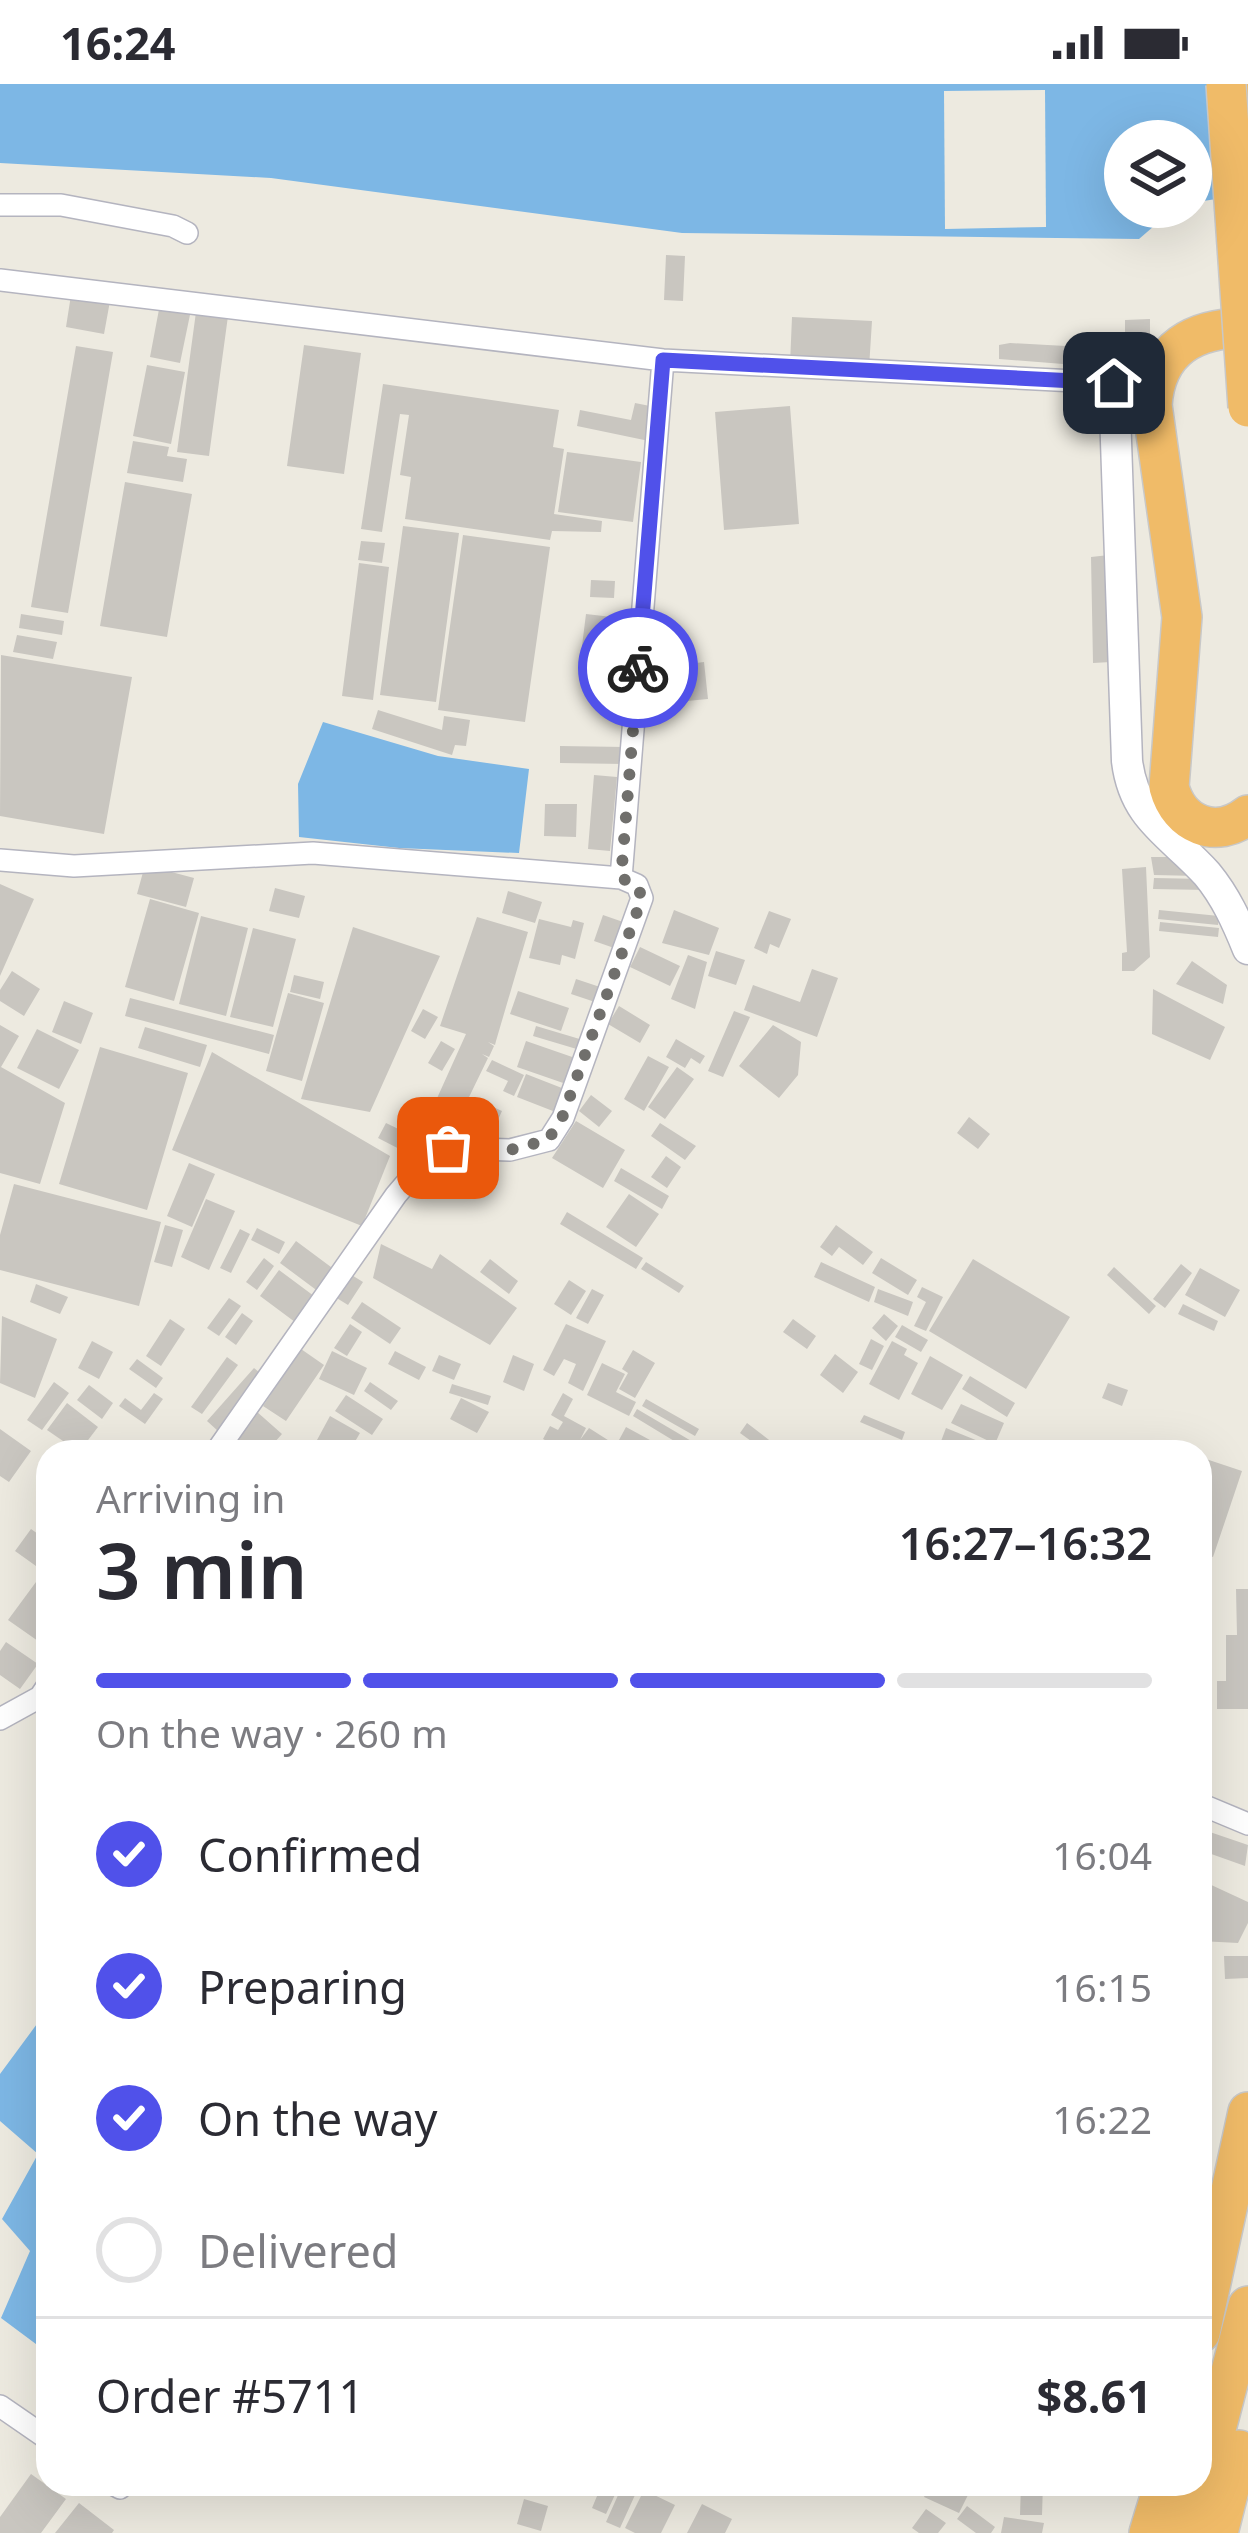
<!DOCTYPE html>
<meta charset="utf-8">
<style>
:root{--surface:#fff;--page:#f2f2f3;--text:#2b2b33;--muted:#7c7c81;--line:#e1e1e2;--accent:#5051ea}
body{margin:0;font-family:"Noto Sans",sans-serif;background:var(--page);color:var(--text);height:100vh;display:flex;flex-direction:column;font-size:45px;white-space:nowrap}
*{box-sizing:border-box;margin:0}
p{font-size:39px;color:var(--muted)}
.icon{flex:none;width:66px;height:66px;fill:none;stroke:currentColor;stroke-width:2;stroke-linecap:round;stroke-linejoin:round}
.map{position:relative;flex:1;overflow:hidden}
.side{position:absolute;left:36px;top:1356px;width:1176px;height:1056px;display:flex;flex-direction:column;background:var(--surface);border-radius:36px;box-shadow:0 12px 48px #0002}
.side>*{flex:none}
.buttons{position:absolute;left:1104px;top:36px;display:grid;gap:24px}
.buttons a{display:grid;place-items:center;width:108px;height:108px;border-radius:50%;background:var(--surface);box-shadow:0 12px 48px #0002;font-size:60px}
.pin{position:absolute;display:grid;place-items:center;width:102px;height:102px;color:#fff;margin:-51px;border-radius:24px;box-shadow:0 6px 18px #0006}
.courier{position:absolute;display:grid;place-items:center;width:120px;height:120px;margin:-60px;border:9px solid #5051ea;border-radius:50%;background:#fff;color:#222;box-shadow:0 3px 15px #0007}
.overview em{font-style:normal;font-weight:600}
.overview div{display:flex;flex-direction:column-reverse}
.overview{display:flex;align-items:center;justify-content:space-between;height:204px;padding:0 60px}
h1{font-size:78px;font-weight:600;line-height:90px}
.bar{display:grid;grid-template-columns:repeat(4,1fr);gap:18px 12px;align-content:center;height:144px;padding:0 60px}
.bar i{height:15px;border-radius:9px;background:var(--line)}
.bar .current{background:var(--accent)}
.bar p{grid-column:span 4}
.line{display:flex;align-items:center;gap:30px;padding:0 60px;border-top:3px solid var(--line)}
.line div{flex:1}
ol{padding:0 60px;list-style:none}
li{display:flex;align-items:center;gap:36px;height:132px}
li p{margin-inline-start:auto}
li .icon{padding:12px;border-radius:50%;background:var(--accent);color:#fff;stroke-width:4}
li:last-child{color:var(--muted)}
li i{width:66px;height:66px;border:6px solid var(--line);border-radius:50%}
.status{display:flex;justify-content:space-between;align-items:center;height:84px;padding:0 60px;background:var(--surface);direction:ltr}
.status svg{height:33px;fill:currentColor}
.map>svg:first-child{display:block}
.water{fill:#7db7e5}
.pier{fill:#edeae0}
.building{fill:#c9c6c0}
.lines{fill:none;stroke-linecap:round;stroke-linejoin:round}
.street-casing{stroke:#b4b4bf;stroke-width:24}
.secondary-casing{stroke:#b4b4bf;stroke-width:33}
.highway-casing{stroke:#c8c8c8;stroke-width:42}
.street{stroke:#fff;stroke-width:21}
.secondary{stroke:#fff;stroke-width:30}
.highway{stroke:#f0bb68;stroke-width:39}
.highway-bridge-casing{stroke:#c8c8c8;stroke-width:42;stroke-linecap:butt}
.highway-bridge{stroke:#f0bb68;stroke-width:39}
.done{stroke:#706f6c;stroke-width:12;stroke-dasharray:0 21.6}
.route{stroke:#5051ea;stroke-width:15}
</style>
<div class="status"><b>16:24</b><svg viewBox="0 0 49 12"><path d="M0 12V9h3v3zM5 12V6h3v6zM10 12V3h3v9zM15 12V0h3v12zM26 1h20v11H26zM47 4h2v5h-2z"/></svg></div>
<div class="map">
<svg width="1248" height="2449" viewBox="0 0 1248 2449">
<rect width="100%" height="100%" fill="#edeae0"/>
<path class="water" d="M0 0H1248L1216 115 1191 119V57H1125V123H1176L1139 155 682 149 271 94 0 79Z
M323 638 438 672 529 685 519 769 399 764 299 753 298 700Z
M48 1925V2269L1 2234 30 2167 2 2135 38 2070 0 2037V1990Z"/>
<path class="pier" d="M1045 6 1046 143 945 145 944 7Z"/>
<path class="building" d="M666 171 685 172 683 217 664 216Z
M71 211 110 217 104 250 66 243Z
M160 220 191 226 180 279 150 273Z
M196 228 228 232 209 372 177 368Z
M792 233 872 237 869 284 790 280Z
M1150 235V253H1125V236Z
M1010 259 1102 264 1101 283 999 275V261Z
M304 261 361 269 344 390 287 382Z
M76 262 113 268 68 529 31 523Z
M1151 264V283L1120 284V265Z
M147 281 185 288 171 360 133 352Z
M383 300 559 326 553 363 564 365 554 430 602 437 601 448 552 447 550 456 405 435 411 393 400 391 409 331 400 330 382 448 361 445Z
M635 319 650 322 649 357 577 342 580 326 631 336Z
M790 322 799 440 724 446 715 328Z
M133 357 169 363 167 372 187 375 183 398 127 389Z
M567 368 641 378 633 438 558 428Z
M125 398 192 410 167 553 100 542Z
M403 442 459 449 436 618 380 611Z
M463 451 550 463 525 638 438 626Z
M361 457 385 459 382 479 358 476Z
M1109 471 1111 578 1093 579 1091 473Z
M359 479 389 483 373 616 342 612Z
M591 496 615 497 614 514 590 513Z
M21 530 64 537 62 551 19 544Z
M586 530 612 533 607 580 580 578Z
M17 551 57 558 53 575 13 568Z
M1 571 132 593 104 750 0 732Z
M704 578 708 615 676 618 673 582Z
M378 626 442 646 444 632 470 636 466 662 455 661 452 671 372 645Z
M560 662 625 663 624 680 560 679Z
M594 691 617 693 610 767 588 765Z
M545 720H577L576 753 544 752Z
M1151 773H1191L1198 792 1154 791Z
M145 781 194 794 186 823 137 810Z
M1146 783 1150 873 1134 887H1122V869L1127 868 1122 785Z
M1154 794 1206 795V806L1153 805Z
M0 800 34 815 0 892Z
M275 804 305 812 299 834 269 827Z
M508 807 542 818 535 839 502 829Z
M150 815 199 829 174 917 125 903Z
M674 826 719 844 709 871 662 859Z
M1159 826 1219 832 1218 841 1158 835Z
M769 827 791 835 779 864 770 860 767 870 754 864Z
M603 831 626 839 617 865 594 857Z
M201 832 248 844 226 932 179 920Z
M477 833 528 848 496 957 495 961 488 958 494 962 489 973 482 970 488 974 454 1044 429 1032 466 950 440 942Z
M539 835 571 843 573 836 584 839 575 875 562 871 560 881 529 874Z
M1160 838 1219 844 1218 853 1159 847Z
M353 843 440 872 370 1028 301 1015Z
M253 844 296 855 273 943 230 933Z
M640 863 680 882 670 902 630 883Z
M716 867 745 876 736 901 708 892Z
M688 871 707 878 695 925 671 915Z
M1192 877 1227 901 1223 920 1176 900Z
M812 885 838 894 817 953 744 926 753 901 800 918Z
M12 887 40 905 24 932 0 917V906Z
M294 891 324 898 320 915 290 908Z
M576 895 603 904 598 919 571 910Z
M1153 905 1225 943 1210 976 1152 950Z
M518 907 569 924 561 947 510 930Z
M288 909 324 919 302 997 266 987Z
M130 914 274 951 269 970 125 932Z
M64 917 93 929 81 960 52 948Z
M619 922 650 941 640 959 608 940Z
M423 925 438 933 425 955 411 947Z
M734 927 750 933 723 993 708 987Z
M0 941 19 952 1 983 65 1019 40 1100 0 1089Z
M773 941 801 958 798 991 779 1014 739 982Z
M536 942 583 956 580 966 533 952Z
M145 943 207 961 200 983 138 964Z
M37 945 79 966 59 1005 17 984Z
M676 955 705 972 700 980 691 974 685 984 666 973Z
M441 957 455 965 442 987 428 979Z
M526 957 578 975 569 1001 517 983Z
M100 963 188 989 147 1126 59 1100Z
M212 968 390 1072 362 1142 172 1066Z
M648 972 669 983 644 1027 624 1015Z
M492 976 524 991 514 1012 503 1007 508 997 486 987Z
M677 983 694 995 665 1035 648 1023Z
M526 990 567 1006 558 1029 517 1013Z
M591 1011 612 1027 599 1043 579 1027Z
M473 1014 502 1027 497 1038 481 1032 473 1051 460 1045Z
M969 1033 990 1050 978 1065 957 1049Z
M576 1037 625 1066 603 1104 552 1074Z
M386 1039 419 1055 411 1071 378 1054Z
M660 1039 696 1062 685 1076 651 1052Z
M666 1072 681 1083 667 1104 651 1093Z
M189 1079 215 1090 192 1143 167 1132Z
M621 1084 669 1112 662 1125 614 1097Z
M14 1100 161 1138 139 1222 0 1186V1151Z
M629 1110 659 1130 636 1163 606 1143Z
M206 1115 235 1127 209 1186 181 1173Z
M567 1128 643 1174 636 1185 560 1140Z
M165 1141 183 1146 172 1183 154 1178Z
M836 1141 873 1168 863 1181 839 1163 832 1172 820 1163Z
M257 1144 285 1158 279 1170 251 1156Z
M240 1145 250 1150 231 1189 220 1184Z
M296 1157 335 1186 319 1208 280 1179Z
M381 1160 432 1185 440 1170 517 1224 490 1261 373 1194Z
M264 1174 274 1182 257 1206 246 1198Z
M881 1174 917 1196 908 1211 872 1189Z
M490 1175 518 1197 509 1210 480 1188Z
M973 1175 1070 1233 1026 1305 929 1247Z
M646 1178 684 1202 679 1209 641 1185Z
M821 1178 875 1203 869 1218 814 1193Z
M1181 1180 1192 1189 1165 1224 1153 1215Z
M1114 1183 1156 1222 1149 1230 1107 1191Z
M1200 1184 1240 1206 1225 1233 1185 1211Z
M279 1186 318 1215 299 1241 260 1212Z
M350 1190 363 1198 348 1221 335 1213Z
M569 1196 586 1207 571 1231 554 1220Z
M36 1200 68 1213 60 1230 30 1218Z
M922 1203 943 1213 926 1247 914 1242 926 1218 917 1213Z
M592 1205 604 1211 588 1240 576 1234Z
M878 1205 913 1218 908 1232 874 1218Z
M229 1214 241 1222 219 1252 207 1244Z
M362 1218 401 1244 390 1260 351 1234Z
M1183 1220 1218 1237 1214 1247 1178 1230Z
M242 1229 253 1237 236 1261 225 1253Z
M884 1230 898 1242 886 1257 872 1244Z
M2 1232 57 1255 35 1314 0 1299Z
M170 1235 185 1245 161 1282 146 1272Z
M793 1235 816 1252 807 1265 783 1248Z
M350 1240 362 1248 347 1272 334 1264Z
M566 1240 606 1257 583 1307 568 1299 576 1280 564 1275 554 1292 543 1286Z
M902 1241 928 1256 921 1268 895 1253Z
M871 1255 884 1262 872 1286 859 1280Z
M92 1257 113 1268 99 1295 78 1284Z
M892 1257 907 1265 904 1271 918 1279 899 1316 869 1300Z
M301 1265 324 1281 286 1337 263 1322Z
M633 1266 655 1279 635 1314 619 1305 628 1289 622 1285Z
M332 1267 367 1284 354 1311 319 1295Z
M395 1267 426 1283 419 1296 388 1280Z
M835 1270 858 1288 843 1309 820 1291Z
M439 1271 461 1280 454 1296 432 1287Z
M513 1271 534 1280 524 1307 503 1298Z
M930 1272 963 1291 942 1326 911 1310Z
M227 1273 238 1281 202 1330 191 1323Z
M137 1275 163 1294 156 1304 129 1285Z
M602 1279 625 1290 616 1308 636 1318 629 1332 587 1311Z
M254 1284 265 1293 218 1347 207 1337Z
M970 1292 1015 1319 1007 1333 962 1305Z
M54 1298 69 1309 42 1346 27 1336Z
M370 1298 398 1317 391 1326 364 1307Z
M1108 1299 1128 1306 1122 1322 1102 1314Z
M452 1300 491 1312 488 1321 449 1309Z
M89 1301 113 1319 102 1335 77 1316Z
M154 1309 163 1315 145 1340 119 1322 125 1314 141 1326Z
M563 1309 573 1315 564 1332 586 1344 580 1356 589 1344 611 1358 605 1368H584L576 1363 567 1368 543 1355 550 1342 558 1346 563 1338 551 1331Z
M346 1311 383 1335 372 1351 335 1327Z
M461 1314 489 1328 477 1349 450 1335Z
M646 1315 699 1345 695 1352 642 1322Z
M67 1319 98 1343 79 1368 47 1346Z
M961 1320 1004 1339 995 1360 951 1339Z
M637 1325 693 1358 689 1366 633 1332Z
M256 1327 282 1350 266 1368H238L228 1359Z
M864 1331 905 1348 902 1356 860 1338Z
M330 1332 360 1349 349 1368H338L317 1356Z
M747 1339 773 1359 766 1368 740 1349Z
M626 1343 672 1368H640L619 1356Z
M946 1344 988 1361 985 1368H960L940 1360Z
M0 1345 31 1367 9 1398 0 1392Z
M1200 1373 1242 1387 1213 1473 1200 1469Z
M31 1445 48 1457V1466L36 1482 15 1467Z
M36 1498 48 1506V1521L39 1533 48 1539V1564L8 1536Z
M1236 1505H1248V1625H1217V1597H1226V1551H1237Z
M6 1558 38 1580 20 1605 0 1591V1567Z
M1204 1746 1248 1761 1245 1782 1200 1766Z
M1207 1799 1248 1818V1839L1238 1859 1200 1857V1811Z
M1224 1872H1248V1894L1225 1895Z
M31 2390 66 2415 41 2449H0V2433Z
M602 2400H620L606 2430 592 2424Z
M623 2400H640L620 2444 606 2438Z
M930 2400H960L971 2405 959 2429 924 2413Z
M1021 2400H1043L1042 2431H1020Z
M644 2406 675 2421 661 2449H635L625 2444Z
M524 2415 548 2422 541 2447 517 2440Z
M79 2419 114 2446 112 2449H55Z
M702 2420 732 2435 725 2449H687Z
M967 2422 995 2443 991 2449H976L957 2435Z
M926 2425 946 2439 938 2449H919L912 2444Z
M1004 2433 1044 2439 1042 2449H1001Z"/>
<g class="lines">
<defs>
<path id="street" d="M0 121H61L173 142 187 149
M0 196 663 276 1114 299 1159 290
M0 776 74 782 313 769 621 794 663 276
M216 1368 396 1111 431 1070 448 1064 510 1066 549 1056 563 1034 642 814 637 801 621 794
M0 1635 40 1613 48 1601
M1200 1720 1248 1740
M0 2322 48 2355
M113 2400 120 2404"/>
<path id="secondary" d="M1114 299 1127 677C1134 735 1171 750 1207 790 1226 813 1237 838 1248 865"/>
<path id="highway" d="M1248 0V3
M1248 244C1195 243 1156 264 1152 321L1182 533 1169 703C1179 741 1216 756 1248 731
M1200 2249 1248 2028
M1149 2449 1164 2400
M1189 2449 1248 2222
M1218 2449 1239 2366"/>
</defs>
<use href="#street" class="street-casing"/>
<use href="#secondary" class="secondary-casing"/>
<use href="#highway" class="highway-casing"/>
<use href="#street" class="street"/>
<use href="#secondary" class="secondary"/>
<use href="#highway" class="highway"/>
<defs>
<path id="highway-bridge" d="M1226 0 1248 323"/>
</defs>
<use href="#highway-bridge" class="highway-bridge-casing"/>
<use href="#highway-bridge" class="highway-bridge"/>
</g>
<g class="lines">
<path class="done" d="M448 1064 510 1066 548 1056 562 1034 642 814 637 801 621 794 638 584"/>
<path class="route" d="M638 584 663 276 1114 299"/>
</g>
</svg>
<div class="buttons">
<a><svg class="icon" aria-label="layers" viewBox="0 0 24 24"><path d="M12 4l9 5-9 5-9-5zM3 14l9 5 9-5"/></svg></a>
</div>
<div class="pin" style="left:448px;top:1064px;background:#ea580c"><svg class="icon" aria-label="bag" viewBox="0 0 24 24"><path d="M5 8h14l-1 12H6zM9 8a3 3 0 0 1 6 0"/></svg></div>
<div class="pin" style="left:1114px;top:299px;background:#1f2937"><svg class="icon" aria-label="home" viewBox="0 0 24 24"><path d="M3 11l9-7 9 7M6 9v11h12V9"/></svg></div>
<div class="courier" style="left:638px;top:584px"><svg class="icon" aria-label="bike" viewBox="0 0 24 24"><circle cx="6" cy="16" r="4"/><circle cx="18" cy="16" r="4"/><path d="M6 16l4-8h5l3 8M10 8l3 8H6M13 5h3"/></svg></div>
<section class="side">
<div class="overview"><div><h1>3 min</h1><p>Arriving in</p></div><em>16:27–16:32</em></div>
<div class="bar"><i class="current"></i><i class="current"></i><i class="current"></i><i></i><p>On the way · 260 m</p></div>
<ol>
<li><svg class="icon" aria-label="check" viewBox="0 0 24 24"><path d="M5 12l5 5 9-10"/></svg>Confirmed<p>16:04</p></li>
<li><svg class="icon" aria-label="check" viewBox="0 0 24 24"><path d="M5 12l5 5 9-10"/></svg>Preparing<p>16:15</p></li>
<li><svg class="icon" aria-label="check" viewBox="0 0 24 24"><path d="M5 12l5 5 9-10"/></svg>On the way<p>16:22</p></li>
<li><i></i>Delivered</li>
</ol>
<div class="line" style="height:156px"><div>Order #5711</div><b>$8.61</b></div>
</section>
</div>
